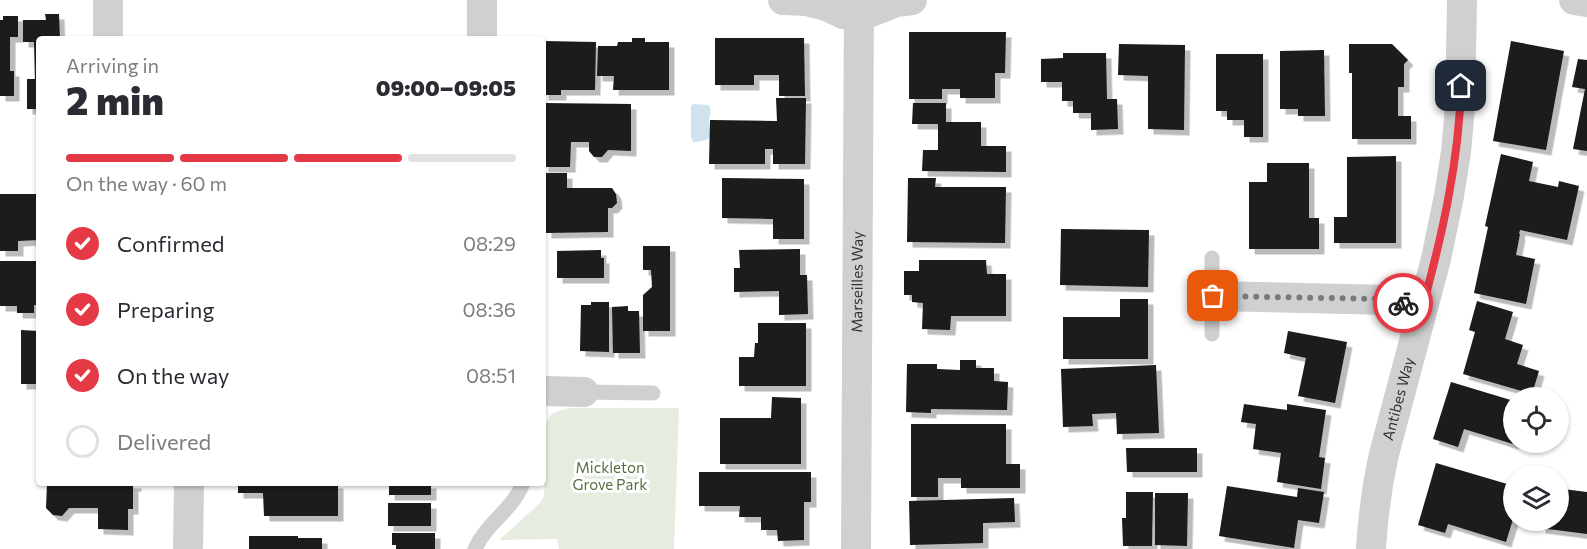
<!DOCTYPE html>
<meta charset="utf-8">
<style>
:root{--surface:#fff;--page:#f7f7f7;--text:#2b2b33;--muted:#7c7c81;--line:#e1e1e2;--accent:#e63946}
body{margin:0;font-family:Commissioner,sans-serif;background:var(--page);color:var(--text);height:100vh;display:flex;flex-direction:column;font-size:22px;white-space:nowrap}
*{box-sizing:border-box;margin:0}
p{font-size:20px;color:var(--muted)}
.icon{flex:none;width:33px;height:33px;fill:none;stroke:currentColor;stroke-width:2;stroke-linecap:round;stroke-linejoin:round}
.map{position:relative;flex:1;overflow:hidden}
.details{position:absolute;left:36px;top:36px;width:510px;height:450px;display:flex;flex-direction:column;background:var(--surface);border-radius:6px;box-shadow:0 2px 4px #0004}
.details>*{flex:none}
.tools{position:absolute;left:1503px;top:387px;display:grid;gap:12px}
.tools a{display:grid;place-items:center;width:66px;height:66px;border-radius:50%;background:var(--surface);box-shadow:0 2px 4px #0004;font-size:30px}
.pin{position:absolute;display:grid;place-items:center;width:51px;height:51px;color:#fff;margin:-26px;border-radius:12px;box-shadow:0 3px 9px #0006}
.courier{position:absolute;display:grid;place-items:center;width:60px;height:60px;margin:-30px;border:4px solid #e63946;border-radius:50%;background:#fff;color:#222;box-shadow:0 2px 8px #0007}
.overview em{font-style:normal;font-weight:800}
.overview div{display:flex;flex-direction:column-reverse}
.overview{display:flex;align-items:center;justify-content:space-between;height:102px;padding:0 30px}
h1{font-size:39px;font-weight:800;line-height:45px}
.bar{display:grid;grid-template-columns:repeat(4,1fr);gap:9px 6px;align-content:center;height:72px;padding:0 30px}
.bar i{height:8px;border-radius:4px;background:var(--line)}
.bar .active{background:var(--accent)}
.bar p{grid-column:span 4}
ol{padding:0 30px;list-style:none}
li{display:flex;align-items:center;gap:18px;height:66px}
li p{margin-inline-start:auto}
li .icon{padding:6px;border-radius:50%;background:var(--accent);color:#fff;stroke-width:4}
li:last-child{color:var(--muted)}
li i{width:33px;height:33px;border:3px solid var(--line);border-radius:50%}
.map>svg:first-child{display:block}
.green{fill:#e6ecdf}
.water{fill:#cfe2ee}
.building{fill:#1a1a1a;filter:url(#shadow)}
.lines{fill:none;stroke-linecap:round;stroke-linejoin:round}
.service{stroke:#d0d0d0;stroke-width:15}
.minor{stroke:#d0d0d0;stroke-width:30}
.done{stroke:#7a7a7a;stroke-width:6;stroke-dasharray:0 10.8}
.route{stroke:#e63946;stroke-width:8}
.labels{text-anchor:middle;stroke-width:6;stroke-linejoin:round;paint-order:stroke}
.street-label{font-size:15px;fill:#333;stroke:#fff}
.park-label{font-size:15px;fill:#56703f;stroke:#fff}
</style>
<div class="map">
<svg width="1587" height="549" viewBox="0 0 1587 549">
<defs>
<filter id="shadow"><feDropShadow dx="5.5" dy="5.5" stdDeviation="0" flood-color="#0004"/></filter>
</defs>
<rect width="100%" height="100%" fill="#fff"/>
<path class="green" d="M569 408H679L674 549H559L557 539 499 540 540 503 544 496C546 477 536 428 551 415 556 411 563 410 569 408Z"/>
<path class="water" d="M693 104 709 105C713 114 708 115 709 123 709 128 711 131 710 137 706 141 699 142 693 142L691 138V106Z"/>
<path class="building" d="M45 14H59L60 39H39V109H27V79H35L34 42H23V20H46Z
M3 16H18V37H10V71H14V96H0V20H3Z
M909 32H1006L1005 73H995V98H960V89H942V99H909Z
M632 38H645V42H669V90H613L614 76H597L598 46H617L618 42H632Z
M715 38H804L805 96H779V75H754V85H715Z
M543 41 596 42 595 90H561V95H543Z
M1511 41 1564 51 1546 150 1493 141Z
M1119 44 1185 45 1184 130 1148 129V76L1118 75Z
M1349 44H1392L1408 60 1404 64V87H1398V116H1411V139H1352V73H1349Z
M1324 50 1325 116H1298V109H1280V51Z
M1063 53H1106L1107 99H1117L1118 129 1091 130V113H1073V101H1062V82H1041V59L1063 58Z
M1216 54H1263V137H1244V120H1227V111H1216Z
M1578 59 1587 60V151L1573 149 1585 89 1572 87Z
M776 98H806L805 164H773V149H765V164H709L710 120 777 121Z
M543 103 631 104V151L608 150 602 157H594L589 151V142H571L570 167H543V138H545V123H543Z
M913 103H946V122H981V146H1006V172L922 171 923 150H938V124H912Z
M1501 154 1533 162 1529 181 1558 187 1559 181 1579 186 1567 240 1520 230 1519 234H1520L1516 255 1535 259 1526 304 1474 293 1488 227 1485 226Z
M1396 156V243H1334V217H1347V157Z
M1267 163H1309V218H1319V249H1249V182H1267Z
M543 173H567V188H612L616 194 617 203 612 208H608V232L546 233V216H543V202H546V193H543Z
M722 178 804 179V239H773V219L722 218Z
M908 178H936L935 187H1006L1005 243 907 242Z
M0 194H39V240L18 241V251H0Z
M1061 229 1149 230 1148 287 1060 285Z
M643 246H670V331H643V295L652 287 651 270H643Z
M800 249V275H807L808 314 779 315V291L734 292V268H740L739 250Z
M601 250V258H604V278H557V251Z
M919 260H986L987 274H1006V316H951L950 330 922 329 923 303 912 302V295H904V271H919Z
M0 261H39V305H34V313H17V306H0Z
M1120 299H1148V359H1063V317H1120Z
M1477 301 1513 312 1505 339 1523 345 1517 364 1539 371 1532 394 1463 374 1475 332 1469 330Z
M591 302H609V352L580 351 581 305H591Z
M628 306V311H639L640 353H613L612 307Z
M758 323H806V386H739V357H754L755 343H758Z
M21 330 39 331V384H21Z
M1288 331 1347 342 1335 403 1298 396 1306 358 1284 353Z
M960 360H976V368H994V381L1008 382 1007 410 931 409V413L906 412 907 364H937V369L960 370Z
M1156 365 1159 433 1117 434 1116 413 1092 414 1093 426 1063 427 1061 369Z
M1451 382 1514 401 1513 444 1464 429 1458 447 1433 439Z
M772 397 801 398V464H720V418H771Z
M1244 404 1287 410V404L1326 410 1319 457 1325 458 1321 489 1277 482 1281 453 1253 449 1256 424 1241 422Z
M911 424H1006V464H1020V488H961V478H938V497H911Z
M1126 448H1197V472H1127Z
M1436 463 1514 486V516L1506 542 1448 524 1445 533 1418 525Z
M699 472H811V502H804V540L778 541 777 530H761V517H739L740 506H699Z
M47 483H136V486H133V509H128V530L98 529V508H69L62 516 53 515 46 508Z
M238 483H338V516H264L263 493H238Z
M389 483H431V495H389Z
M1227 486 1297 497 1298 488 1324 492 1319 523 1298 520 1294 548 1219 536Z
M1563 489 1587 492V534L1540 528 1541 520H1558V506H1560Z
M1126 492H1153L1152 546H1123L1122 518H1126Z
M1155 493H1188L1187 546 1155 545Z
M1014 498 1015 522 983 523V543L910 545 909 501Z
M388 503H431V526H388Z
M392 533H435V549H396V545H392Z
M249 536H298V538H322V549H249Z"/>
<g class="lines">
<path class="service" d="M1212 258V334
M584 392 653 393
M475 549C486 523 513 510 523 483"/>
<g class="minor">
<path d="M108 0V39"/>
<path d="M783 0 806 1 826 6 843 14 859 15 871 12 896 2 912 0"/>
<path d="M1574 0 1587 2"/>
<path d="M482 39V0"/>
<path d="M1213 296 1391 300 1422 308"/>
<path d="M543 391 584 392"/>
<path d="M188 549 189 483"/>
<path id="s1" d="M856 549 859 0"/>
<path id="s2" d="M1371 549C1373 516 1377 485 1384 454L1436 259 1449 196 1456 152 1460 107 1462 0"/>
</g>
</g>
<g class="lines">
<path class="done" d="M1213 296 1384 299 1403 303"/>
<path class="route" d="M1403 303 1422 309C1442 236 1459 162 1461 86"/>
</g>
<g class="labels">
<g class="street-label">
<text dy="5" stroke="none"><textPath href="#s1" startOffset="267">Marseilles Way</textPath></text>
<text dy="5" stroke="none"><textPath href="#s2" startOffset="153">Antibes Way</textPath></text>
</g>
<g class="park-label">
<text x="610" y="473">Mickleton<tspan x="610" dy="17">Grove Park</tspan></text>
</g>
</g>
</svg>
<div class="tools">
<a><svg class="icon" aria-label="locate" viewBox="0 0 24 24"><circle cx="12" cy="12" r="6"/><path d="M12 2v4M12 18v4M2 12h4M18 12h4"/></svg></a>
<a><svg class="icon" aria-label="layers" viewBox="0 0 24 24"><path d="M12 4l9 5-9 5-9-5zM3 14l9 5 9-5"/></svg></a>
</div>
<div class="pin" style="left:1213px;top:296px;background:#ea580c"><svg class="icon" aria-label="bag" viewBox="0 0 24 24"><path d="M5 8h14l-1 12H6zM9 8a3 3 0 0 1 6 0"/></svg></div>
<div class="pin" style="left:1461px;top:86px;background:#1f2937"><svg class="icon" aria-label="home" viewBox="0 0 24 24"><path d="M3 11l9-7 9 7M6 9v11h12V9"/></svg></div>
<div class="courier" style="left:1403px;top:303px"><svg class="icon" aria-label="bike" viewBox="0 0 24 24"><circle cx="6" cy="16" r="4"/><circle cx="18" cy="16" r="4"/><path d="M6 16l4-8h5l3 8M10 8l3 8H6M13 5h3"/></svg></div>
<section class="details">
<div class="overview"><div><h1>2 min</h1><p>Arriving in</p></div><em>09:00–09:05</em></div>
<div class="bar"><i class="active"></i><i class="active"></i><i class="active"></i><i></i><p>On the way · 60 m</p></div>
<ol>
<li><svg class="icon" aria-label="check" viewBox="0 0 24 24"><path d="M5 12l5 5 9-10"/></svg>Confirmed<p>08:29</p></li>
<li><svg class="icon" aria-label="check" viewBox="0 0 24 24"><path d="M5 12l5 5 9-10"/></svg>Preparing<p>08:36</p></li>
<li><svg class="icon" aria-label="check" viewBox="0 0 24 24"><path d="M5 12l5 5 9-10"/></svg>On the way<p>08:51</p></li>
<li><i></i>Delivered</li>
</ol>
</section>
</div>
